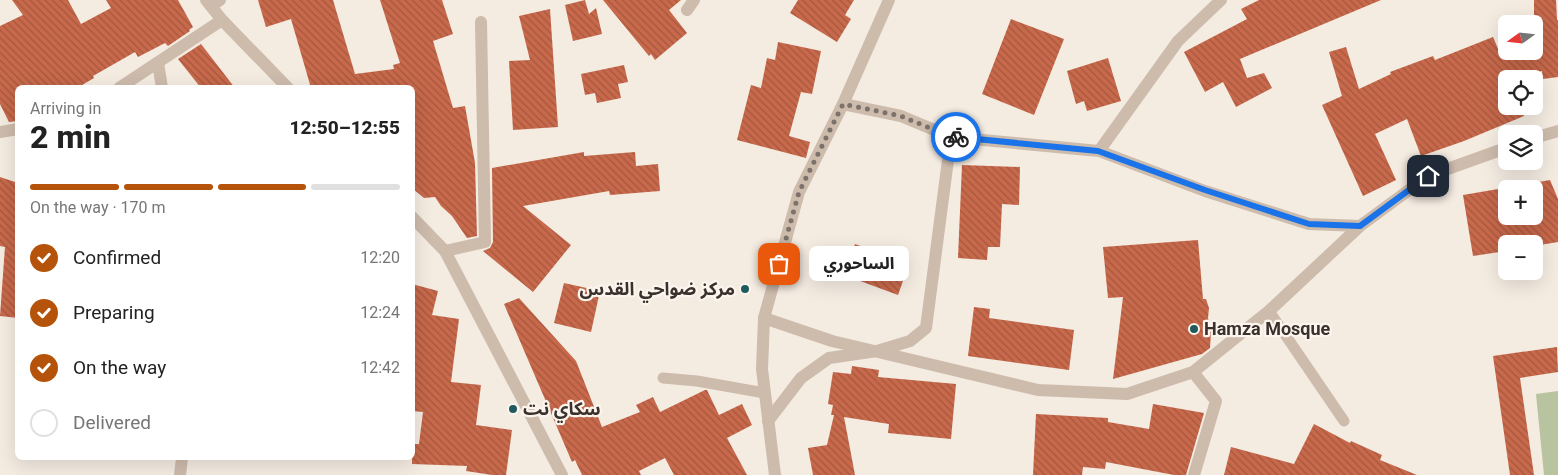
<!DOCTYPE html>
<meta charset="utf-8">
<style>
:root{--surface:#fff;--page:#f2f2f2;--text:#222;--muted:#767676;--line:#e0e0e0;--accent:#b45309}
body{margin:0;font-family:Roboto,"Noto Sans Arabic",sans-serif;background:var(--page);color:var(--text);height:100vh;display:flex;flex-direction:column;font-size:19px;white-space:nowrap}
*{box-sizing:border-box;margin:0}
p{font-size:16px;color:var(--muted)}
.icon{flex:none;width:28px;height:28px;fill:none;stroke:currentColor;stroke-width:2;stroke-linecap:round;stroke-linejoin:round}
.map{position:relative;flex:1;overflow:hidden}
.panel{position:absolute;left:15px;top:85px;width:400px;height:375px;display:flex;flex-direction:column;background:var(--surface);border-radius:8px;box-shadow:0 5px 20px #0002}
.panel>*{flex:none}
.needle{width:32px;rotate:255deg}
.controls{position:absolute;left:1498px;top:15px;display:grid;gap:10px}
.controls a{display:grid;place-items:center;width:45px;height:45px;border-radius:8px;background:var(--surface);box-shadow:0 5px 20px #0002;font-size:25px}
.pin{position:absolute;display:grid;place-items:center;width:42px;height:42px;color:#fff;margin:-21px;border-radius:10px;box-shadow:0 2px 8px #0006}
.courier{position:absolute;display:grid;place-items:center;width:50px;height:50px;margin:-25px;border:4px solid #1a73e8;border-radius:50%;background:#fff;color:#222;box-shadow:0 1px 6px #0007}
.bubble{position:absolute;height:35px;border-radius:8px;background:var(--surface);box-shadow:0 5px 20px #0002;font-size:16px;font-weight:800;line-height:35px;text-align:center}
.headline em{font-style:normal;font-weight:800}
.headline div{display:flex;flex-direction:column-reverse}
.headline{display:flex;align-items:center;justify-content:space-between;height:85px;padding:0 15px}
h1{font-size:32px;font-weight:800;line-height:38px}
.bar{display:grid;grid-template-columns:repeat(4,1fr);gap:8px 5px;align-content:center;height:60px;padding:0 15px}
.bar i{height:6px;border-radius:4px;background:var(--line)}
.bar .on{background:var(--accent)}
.bar p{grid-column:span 4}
ol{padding:0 15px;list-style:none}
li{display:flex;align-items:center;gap:15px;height:55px}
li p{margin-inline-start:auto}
li .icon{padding:5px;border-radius:50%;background:var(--accent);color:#fff;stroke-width:4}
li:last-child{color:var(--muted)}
li i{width:28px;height:28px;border:2px solid var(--line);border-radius:50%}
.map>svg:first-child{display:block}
.pitch{fill:#b8c4a0}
.building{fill:url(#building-back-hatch);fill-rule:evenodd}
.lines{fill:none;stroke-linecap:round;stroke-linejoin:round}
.service{stroke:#cdbbac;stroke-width:11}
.minor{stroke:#cdbbac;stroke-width:12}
.tertiary{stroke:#cdbbac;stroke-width:12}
.done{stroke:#7c716b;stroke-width:5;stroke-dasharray:0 9}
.route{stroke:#1a73e8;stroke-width:6}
.poi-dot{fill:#1f5a5e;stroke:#fbf5ee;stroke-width:2}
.labels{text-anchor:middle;stroke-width:4.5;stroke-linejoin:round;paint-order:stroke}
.poi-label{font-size:18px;font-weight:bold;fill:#3b302b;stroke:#fbf5ee;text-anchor:start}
</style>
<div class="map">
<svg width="1558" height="475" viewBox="0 0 1558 475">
<defs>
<pattern id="building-back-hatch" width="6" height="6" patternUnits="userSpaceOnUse" patternTransform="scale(1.25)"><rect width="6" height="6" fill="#c8694b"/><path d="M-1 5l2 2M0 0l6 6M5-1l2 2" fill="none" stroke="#a4573f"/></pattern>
</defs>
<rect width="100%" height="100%" fill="#f4ebe1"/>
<path class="pitch" d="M1558 391V475H1544L1536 394Z"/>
<path class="building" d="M12 0H68L81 24 111 8 106 0H178L193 27 189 30 190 31 168 46 165 43 138 57 135 52 93 76 94 78 77 88H18V121L9 122 0 104V26L23 15Z
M258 0H333L355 74 394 69 393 65 400 63 380 0H442L453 34 433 41 453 108 465 106 475 163 477 236 467 238 452 216 441 206 435 197 424 198 412 188V88H311L291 19 266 27Z
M585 0 589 14 596 8 602 34 573 41 565 5Z
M603 0H681L669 10 687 33 655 60 651 54 649 56Z
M798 0H854L845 15 851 19 837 42 790 13Z
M1259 0H1381L1240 59 1247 78 1264 73 1272 88 1236 107 1223 82 1205 92 1184 52 1247 19 1241 9Z
M1534 0H1556L1557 20H1558V77L1543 79 1542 71 1506 79V106H1521L1524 116 1464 141 1421 156 1407 119 1375 134 1396 180 1363 196 1322 105 1342 96 1329 52 1346 47 1359 89 1391 74 1390 72 1433 56 1435 60 1493 37 1499 51H1534Z
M550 9 558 127 513 130 509 61 530 60 519 16Z
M1011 19 1064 39 1034 115 982 94Z
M778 42 821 51 812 94 801 92 789 136 810 142 806 158 737 140 751 85 761 88 767 58 775 60Z
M201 44 235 88H201L178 59Z
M1108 58 1121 101 1087 111 1084 101 1076 104 1067 71Z
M624 65 628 82 618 84 621 98 597 103 595 93 585 95 581 74Z
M584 152V156L635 152 636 166 658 164 660 191 610 195 609 191 523 206 571 245 533 292 483 251 490 248 493 242 492 168Z
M962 165 1020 167 1019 205 1002 204 1000 247H988L987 260 958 258Z
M0 177 18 183V318L0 316 5 247 0 246Z
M1550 180 1558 199V242L1534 246V244H1506V251L1473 256 1463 195ZM1506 189H1534V216H1506Z
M1198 240 1203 299H1206L1209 308 1208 318 1211 332 1210 348 1202 354 1113 379 1123 297 1108 298 1103 247Z
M855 244 909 264 898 295 844 275Z
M564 283 600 291 591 332 554 323Z
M412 284 438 291 432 315 459 319 451 382 481 385 476 425 512 430 506 475H492L466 471 467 466 412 464V444H419L423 412 412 411Z
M519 298 576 361 602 427 640 412 636 405 653 397 660 412 705 390H707L719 415 742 404 752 425 727 438 747 475H674L665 458 639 471 641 475H582L575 460 572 462 504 304Z
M974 307 990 309 989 318 1074 330 1069 370 968 356Z
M1557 347 1558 372 1520 378 1534 475H1510L1493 356Z
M852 366 879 370 878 377 956 384 951 439 888 433 889 424 844 417 855 475H813L808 448 827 445 834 415H831L833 405 828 404 833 372 851 374Z
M1153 404 1204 413 1186 475H1174L1106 462 1105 469 1083 467 1082 475H1033L1036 414 1108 418V422L1149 429Z
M1314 424 1350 443 1351 441 1382 455 1380 460 1417 475H1224L1231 447 1294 464Z"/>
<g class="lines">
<path class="service" d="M1269 311 1344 421
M663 378 697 381 765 393"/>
<path class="minor" d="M211 6 220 0
M687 10 694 0
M158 63 162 88
M119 88 222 20
M843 104 901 116 951 137 1099 151 1205 191 1309 224 1360 226
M0 132 18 129
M1534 138 1558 131
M1099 151 1178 41 1221 0
M445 251 485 242 481 22
M764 318 832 341 1038 390 1127 394 1193 372 1269 311 1360 226 1428 176 1506 148
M1193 372 1216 401 1194 475
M768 421 801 378 829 358 877 351 910 341 926 328 951 137
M180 475 182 458"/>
<path class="tertiary" d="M206 0 222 20 288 88
M412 217 445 251 562 475
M775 475 762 369 764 318 799 192 843 104 889 0"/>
</g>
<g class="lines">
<path class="done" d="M779 264 799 192 843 104 901 116 951 137H956"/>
<path class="route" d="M956 137 1098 151 1205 190 1309 224 1360 226 1428 176"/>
</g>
<g class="poi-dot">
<circle cx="745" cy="289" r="5"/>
<circle cx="1194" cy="329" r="5"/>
<circle cx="513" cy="409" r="5"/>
</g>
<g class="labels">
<g class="poi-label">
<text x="735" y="295" text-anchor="end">مركز ضواحي القدس</text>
<text x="1204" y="335">Hamza Mosque</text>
<text x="523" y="415">سكاي نت</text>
</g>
</g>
</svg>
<div class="controls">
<a><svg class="needle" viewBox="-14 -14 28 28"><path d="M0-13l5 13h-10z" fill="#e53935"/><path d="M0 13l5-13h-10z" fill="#767676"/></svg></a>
<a><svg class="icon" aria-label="locate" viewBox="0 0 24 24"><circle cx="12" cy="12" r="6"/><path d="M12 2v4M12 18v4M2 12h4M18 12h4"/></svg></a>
<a><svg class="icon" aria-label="layers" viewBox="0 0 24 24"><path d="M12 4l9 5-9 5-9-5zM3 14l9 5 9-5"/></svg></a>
<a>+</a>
<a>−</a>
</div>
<div class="pin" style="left:779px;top:264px;background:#ea580c"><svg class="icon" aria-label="bag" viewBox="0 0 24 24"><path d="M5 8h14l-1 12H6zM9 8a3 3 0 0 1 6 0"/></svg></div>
<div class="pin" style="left:1428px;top:176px;background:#1f2937"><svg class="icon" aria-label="home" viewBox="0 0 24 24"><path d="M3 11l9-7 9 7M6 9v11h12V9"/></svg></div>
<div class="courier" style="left:956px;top:137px"><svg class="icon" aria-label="bike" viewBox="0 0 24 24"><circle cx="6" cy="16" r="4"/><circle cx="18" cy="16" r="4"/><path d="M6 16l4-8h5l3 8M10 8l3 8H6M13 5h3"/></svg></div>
<div class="bubble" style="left:809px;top:246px;width:100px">الساحوري</div>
<section class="panel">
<div class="headline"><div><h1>2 min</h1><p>Arriving in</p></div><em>12:50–12:55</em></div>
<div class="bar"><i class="on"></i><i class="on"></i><i class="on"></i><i></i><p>On the way · 170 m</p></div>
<ol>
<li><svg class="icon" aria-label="check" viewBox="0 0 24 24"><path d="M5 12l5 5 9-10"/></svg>Confirmed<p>12:20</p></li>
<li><svg class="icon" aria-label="check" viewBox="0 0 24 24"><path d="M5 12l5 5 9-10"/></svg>Preparing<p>12:24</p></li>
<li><svg class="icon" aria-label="check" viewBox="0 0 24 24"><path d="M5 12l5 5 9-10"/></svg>On the way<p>12:42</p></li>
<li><i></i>Delivered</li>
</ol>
</section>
</div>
